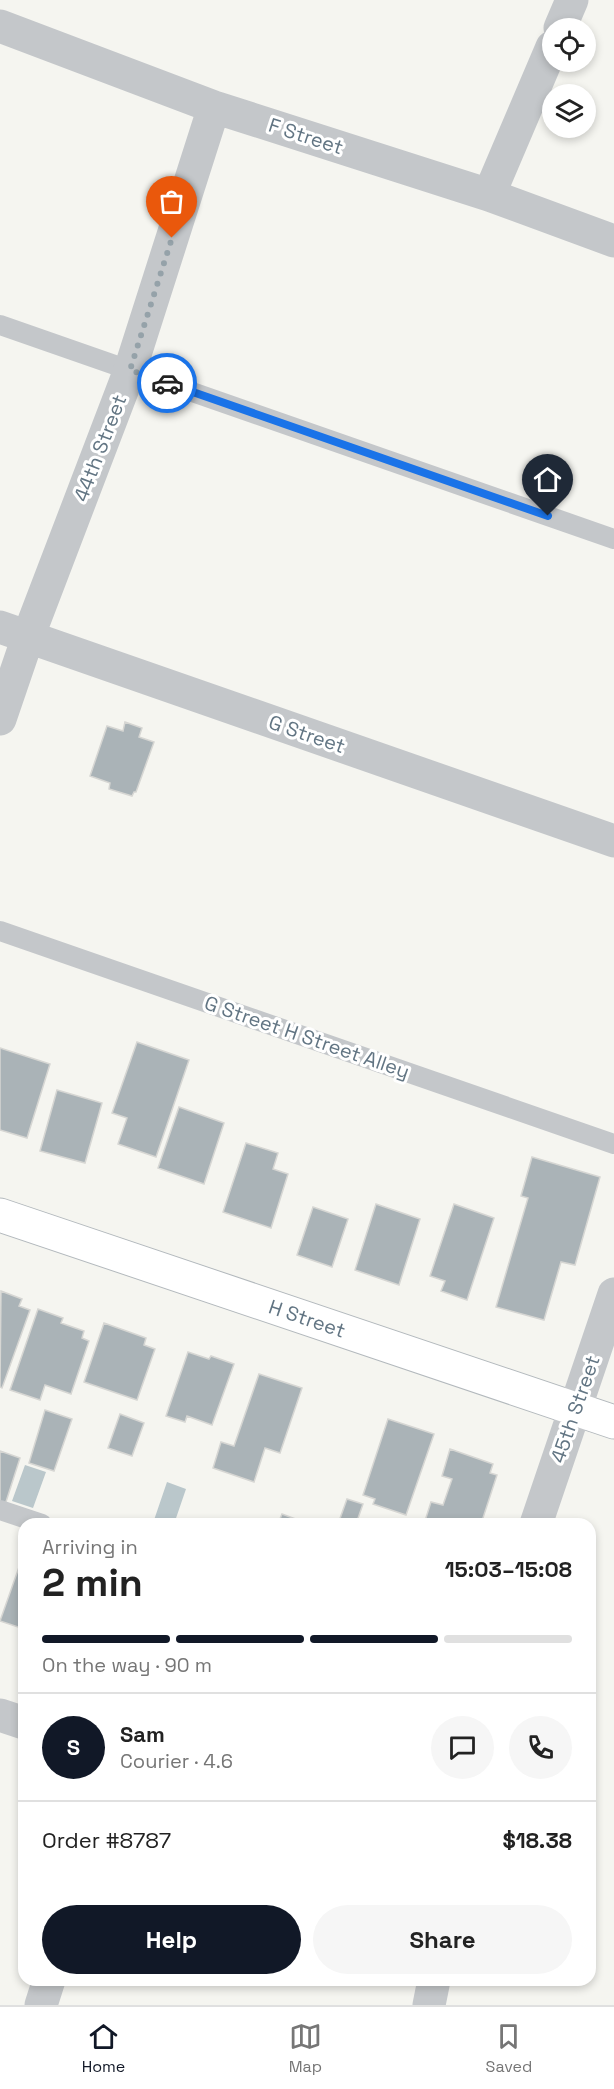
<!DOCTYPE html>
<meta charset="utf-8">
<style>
:root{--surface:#fff;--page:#f6f6f6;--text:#222;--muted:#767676;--line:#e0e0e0;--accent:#111827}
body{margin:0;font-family:"Space Grotesk",sans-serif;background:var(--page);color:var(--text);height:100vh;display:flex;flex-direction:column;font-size:22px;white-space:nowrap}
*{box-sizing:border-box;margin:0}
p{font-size:20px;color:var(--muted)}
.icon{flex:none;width:33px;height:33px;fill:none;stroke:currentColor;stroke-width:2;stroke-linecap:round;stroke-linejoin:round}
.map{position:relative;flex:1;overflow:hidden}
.panel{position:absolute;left:18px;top:1518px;width:578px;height:468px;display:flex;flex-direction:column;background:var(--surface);border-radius:18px;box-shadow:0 3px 9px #0003}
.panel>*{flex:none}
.controls{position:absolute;left:542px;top:18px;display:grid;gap:12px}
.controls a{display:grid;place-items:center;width:54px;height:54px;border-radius:50%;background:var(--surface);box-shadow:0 3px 9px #0003;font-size:30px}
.pin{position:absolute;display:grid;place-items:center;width:51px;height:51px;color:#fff;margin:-62px -26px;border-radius:50% 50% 50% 0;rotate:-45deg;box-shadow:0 0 6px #0007}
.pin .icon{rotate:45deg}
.courier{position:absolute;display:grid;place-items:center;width:60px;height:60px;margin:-30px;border:4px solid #1a73e8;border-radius:50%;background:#fff;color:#222;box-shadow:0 2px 8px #0007}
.summary em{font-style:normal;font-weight:700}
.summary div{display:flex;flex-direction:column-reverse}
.summary{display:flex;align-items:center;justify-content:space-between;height:102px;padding:0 24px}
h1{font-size:39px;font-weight:700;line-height:45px}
.bar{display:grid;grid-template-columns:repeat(4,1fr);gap:9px 6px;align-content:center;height:72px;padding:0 24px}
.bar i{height:8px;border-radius:4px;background:var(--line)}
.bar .on{background:var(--accent)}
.bar p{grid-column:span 4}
.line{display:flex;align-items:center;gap:15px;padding:0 24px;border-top:2px solid var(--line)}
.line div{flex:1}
.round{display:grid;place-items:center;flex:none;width:63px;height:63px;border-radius:32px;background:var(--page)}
.cta{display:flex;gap:12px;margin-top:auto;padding:12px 24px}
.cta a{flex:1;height:69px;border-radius:36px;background:var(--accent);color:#fff;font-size:24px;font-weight:700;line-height:69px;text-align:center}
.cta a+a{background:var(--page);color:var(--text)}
.tab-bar{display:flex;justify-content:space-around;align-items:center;height:84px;border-top:2px solid var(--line);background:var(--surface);font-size:16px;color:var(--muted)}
.tab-bar a{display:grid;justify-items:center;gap:3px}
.tab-bar .on{color:var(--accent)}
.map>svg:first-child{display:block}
.water{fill:#bac7cb}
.building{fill:#aab3b7;stroke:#d6d6d3;stroke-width:1.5}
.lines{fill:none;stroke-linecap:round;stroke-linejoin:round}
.secondary-casing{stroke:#b3b9bd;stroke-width:35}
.service{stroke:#c4c7ca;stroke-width:20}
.minor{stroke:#c4c7ca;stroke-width:33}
.secondary{stroke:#fff;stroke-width:33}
.done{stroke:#95a2a9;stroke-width:6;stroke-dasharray:0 10.8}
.route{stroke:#1a73e8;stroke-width:8}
.labels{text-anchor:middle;stroke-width:6;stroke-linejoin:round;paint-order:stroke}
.street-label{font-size:20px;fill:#627583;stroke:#fff}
</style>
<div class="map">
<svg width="614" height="2005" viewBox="0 0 614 2005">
<rect width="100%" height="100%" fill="#f5f5f0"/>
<path class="water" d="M25 1465 46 1472 33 1508 12 1501Z
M167 1482 186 1489 174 1524 153 1523Z"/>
<path class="building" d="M125 722 142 728 139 737 154 742 136 792H134L132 796 109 789 110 783 90 776 107 726 123 731Z
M137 1042 189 1060 156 1157 118 1144 127 1118 112 1113Z
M0 1048 50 1064 27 1138 0 1130Z
M57 1090 102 1103 85 1163 40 1151Z
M179 1107 224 1123 204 1184 158 1168Z
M246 1143 278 1153 273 1169 288 1174 271 1228 223 1212Z
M532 1157 600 1177 575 1265 561 1262 544 1320 496 1307 528 1198 521 1196Z
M376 1204 420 1219 399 1285 355 1270Z
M454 1204 494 1218 467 1300 441 1291 445 1281 430 1276Z
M313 1207 348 1219 332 1267 297 1255Z
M1 1291 22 1299 19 1306 30 1310 2 1388 0 1387Z
M38 1309 63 1318 61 1323 84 1331 82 1338 89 1341 71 1394 45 1385 40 1400 10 1390Z
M104 1323 146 1338 144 1345 155 1349 137 1400 84 1382Z
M188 1352 209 1359 211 1356 234 1364 212 1425 187 1416 185 1422 166 1416Z
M259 1374 302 1388 280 1453 265 1448 254 1482 213 1468 221 1442 234 1446Z
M45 1410 72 1419 54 1471 29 1463Z
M120 1414 144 1423 132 1456 108 1448Z
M388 1419 434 1434 406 1515 373 1504 375 1499 363 1495Z
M450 1449 493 1464 490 1473 497 1475 481 1524H424L431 1502 443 1505 452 1479 442 1476Z
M0 1451 20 1458 4 1508 0 1507Z
M347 1499 363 1504 356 1524H338Z
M282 1514 309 1524H278Z
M24 1553V1629L0 1621Z"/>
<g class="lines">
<defs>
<g id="secondary">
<path id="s1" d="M0 1215 614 1422"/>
</g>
</defs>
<use href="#secondary" class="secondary-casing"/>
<path class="service" d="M0 325 614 539
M0 931 614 1144
M0 1510 42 1524"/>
<path class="minor" d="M0 26 214 107 489 195 614 241
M560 28 572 0
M489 195 552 47
M0 627 614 841
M0 719 28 637 130 370 214 107
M536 1524 614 1294
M0 1715 24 1723
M41 2005 49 1980
M429 2005 434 1980"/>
<use href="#secondary" class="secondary"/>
</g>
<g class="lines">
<path class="done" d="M167 383 130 370 172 238"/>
<path class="route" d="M167 383 548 516"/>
</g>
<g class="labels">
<g class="street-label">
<text transform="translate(306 136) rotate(18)" y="7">F Street</text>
<text transform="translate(100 448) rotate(-69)" y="7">44th Street</text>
<text transform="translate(307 734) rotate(19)" y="7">G Street</text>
<text transform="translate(307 1037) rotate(19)" y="7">G Street H Street Alley</text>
<text dy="7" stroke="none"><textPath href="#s1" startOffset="324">H Street</textPath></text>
<text transform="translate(575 1409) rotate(-71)" y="7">45th Street</text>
</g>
</g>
</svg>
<div class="controls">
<a><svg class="icon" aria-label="locate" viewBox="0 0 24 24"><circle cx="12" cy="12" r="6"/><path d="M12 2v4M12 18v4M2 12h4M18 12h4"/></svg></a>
<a><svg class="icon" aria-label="layers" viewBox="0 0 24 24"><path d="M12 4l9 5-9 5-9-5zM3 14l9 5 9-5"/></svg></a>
</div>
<div class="pin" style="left:172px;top:238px;background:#ea580c"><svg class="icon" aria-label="bag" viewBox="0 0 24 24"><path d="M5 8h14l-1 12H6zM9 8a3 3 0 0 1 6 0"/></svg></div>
<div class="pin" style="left:548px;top:516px;background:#1f2937"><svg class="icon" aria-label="home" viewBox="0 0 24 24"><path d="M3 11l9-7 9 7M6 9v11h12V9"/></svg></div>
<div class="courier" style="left:167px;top:383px"><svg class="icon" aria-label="car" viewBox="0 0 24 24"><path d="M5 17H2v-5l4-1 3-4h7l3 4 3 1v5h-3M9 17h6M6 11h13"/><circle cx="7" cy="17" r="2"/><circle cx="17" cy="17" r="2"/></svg></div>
<section class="panel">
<div class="summary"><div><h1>2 min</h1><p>Arriving in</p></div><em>15:03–15:08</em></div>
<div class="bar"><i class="on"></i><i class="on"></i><i class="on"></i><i></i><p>On the way · 90 m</p></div>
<div class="line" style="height:108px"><b class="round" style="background:var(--accent);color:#fff">S</b><div><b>Sam</b><p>Courier · 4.6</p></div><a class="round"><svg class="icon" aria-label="chat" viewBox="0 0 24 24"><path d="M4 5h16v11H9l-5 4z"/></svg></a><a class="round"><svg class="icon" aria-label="phone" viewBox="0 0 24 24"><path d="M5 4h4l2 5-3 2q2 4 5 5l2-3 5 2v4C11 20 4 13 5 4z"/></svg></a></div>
<div class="line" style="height:78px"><div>Order #8787</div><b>$18.38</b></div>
<div class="cta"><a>Help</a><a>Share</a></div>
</section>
</div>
<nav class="tab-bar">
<a class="on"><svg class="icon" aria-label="home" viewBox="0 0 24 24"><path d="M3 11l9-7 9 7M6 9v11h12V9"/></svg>Home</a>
<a><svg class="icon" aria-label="map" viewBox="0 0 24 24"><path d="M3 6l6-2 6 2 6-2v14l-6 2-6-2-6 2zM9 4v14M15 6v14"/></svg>Map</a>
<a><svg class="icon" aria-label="saved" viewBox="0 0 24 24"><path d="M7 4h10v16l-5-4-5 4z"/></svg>Saved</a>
</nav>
